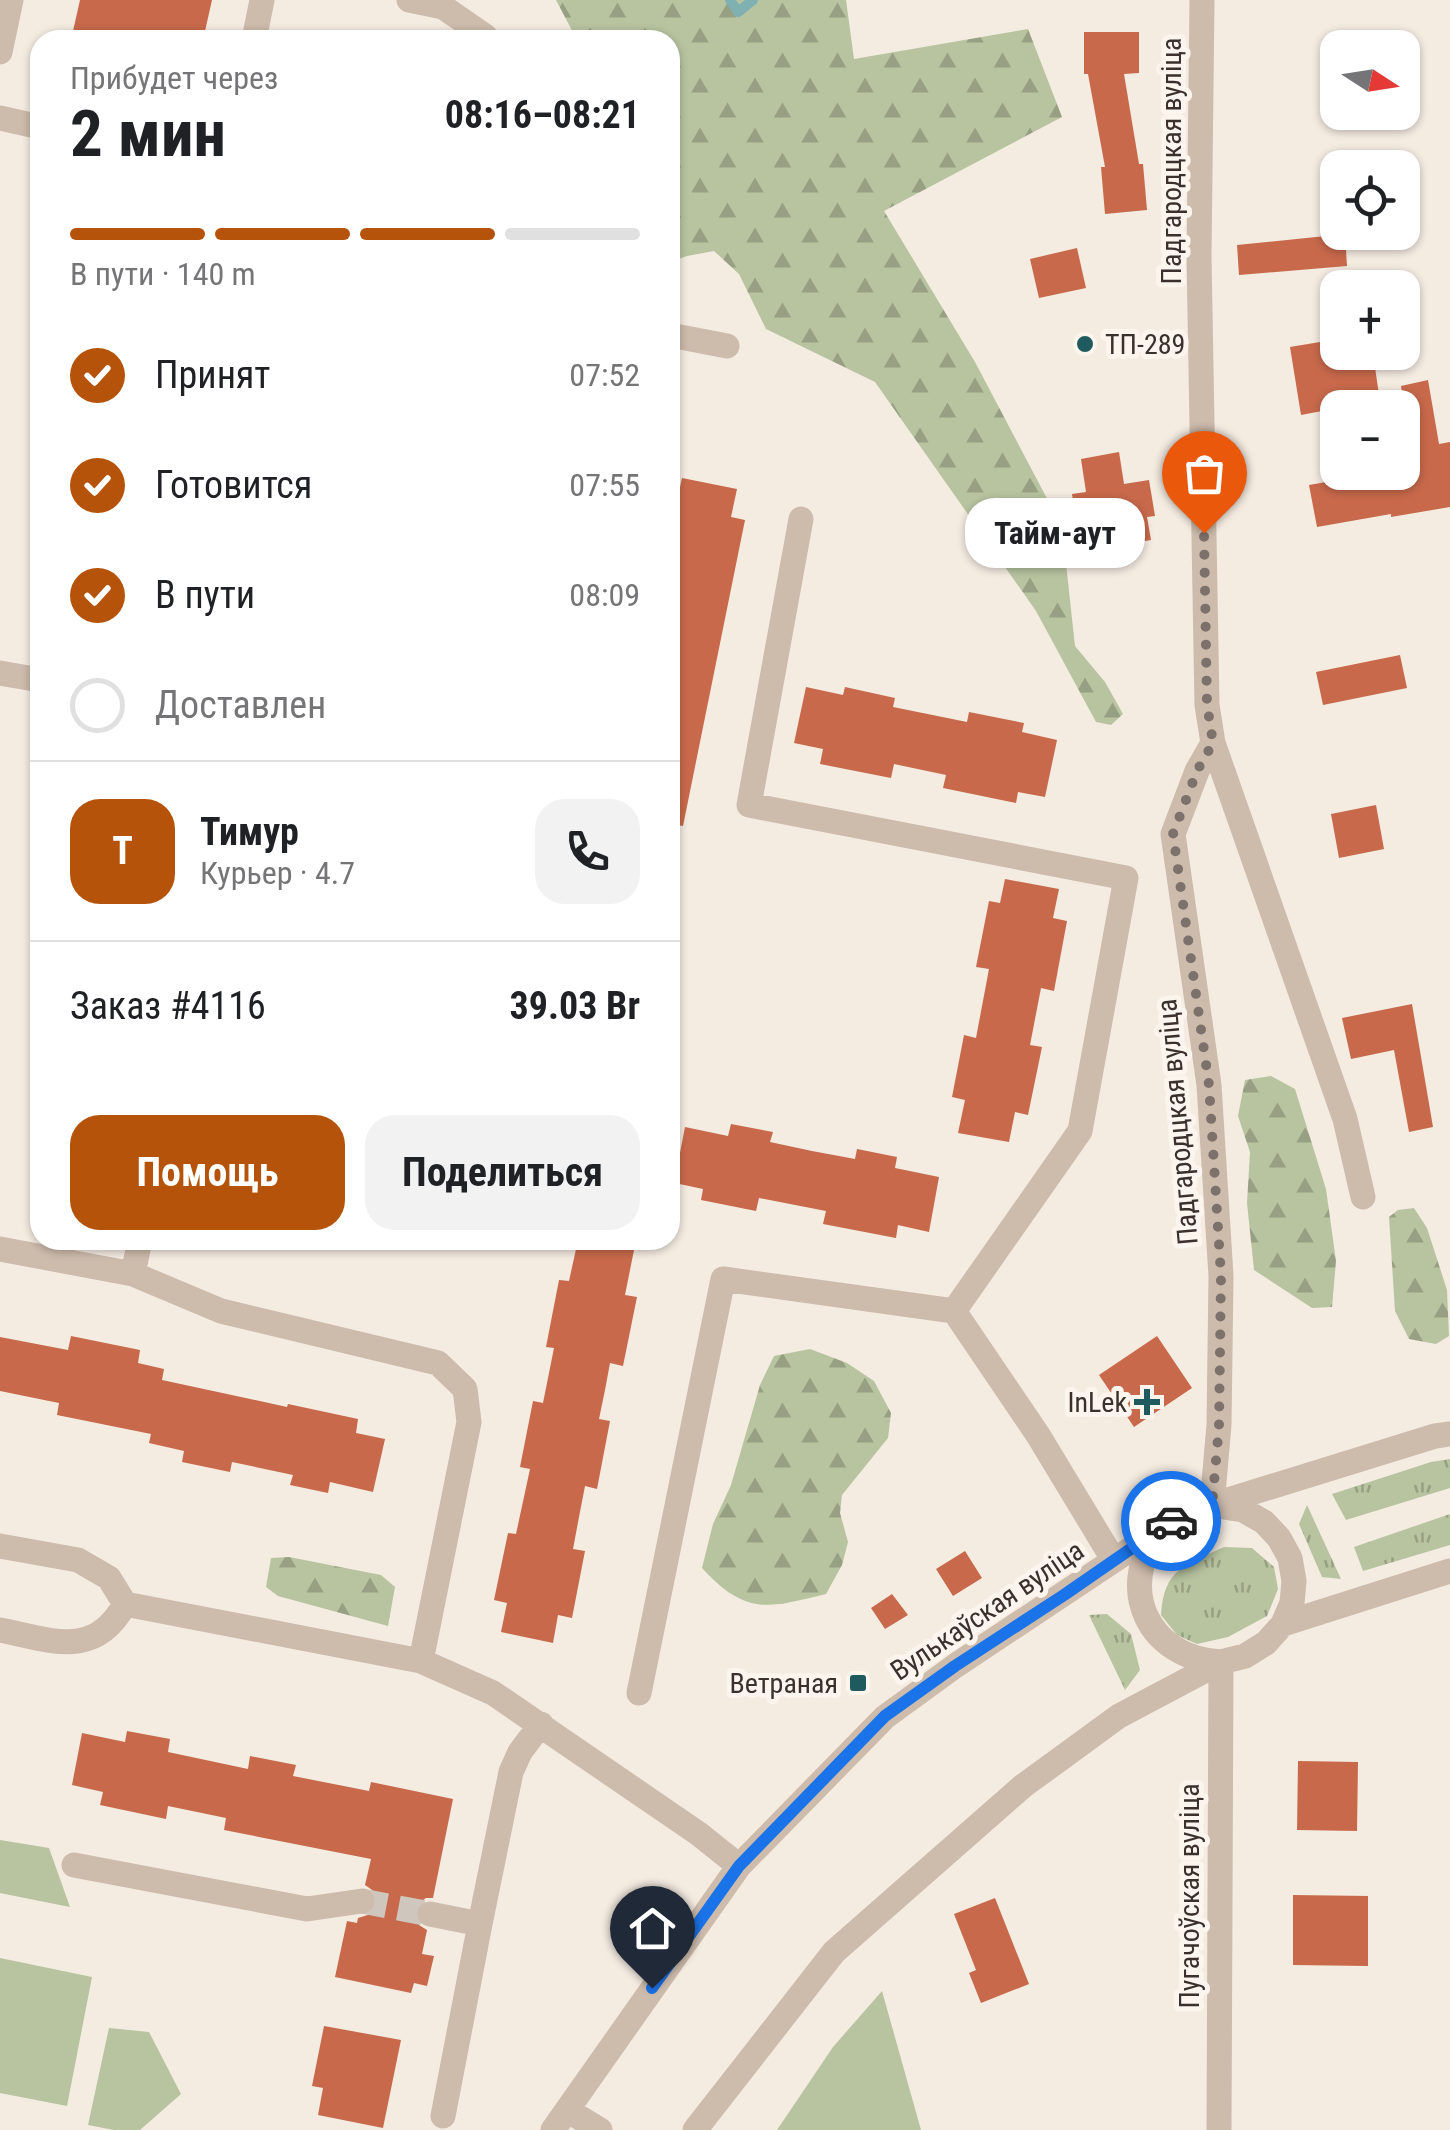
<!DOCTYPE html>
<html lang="ru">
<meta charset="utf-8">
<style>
:root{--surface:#fff;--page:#f2f2f2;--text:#202124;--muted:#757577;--line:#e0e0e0;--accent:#b45309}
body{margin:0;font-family:"Roboto Condensed",sans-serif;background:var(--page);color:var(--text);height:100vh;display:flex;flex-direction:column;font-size:38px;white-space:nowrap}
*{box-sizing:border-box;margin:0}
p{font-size:32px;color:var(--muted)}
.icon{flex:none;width:55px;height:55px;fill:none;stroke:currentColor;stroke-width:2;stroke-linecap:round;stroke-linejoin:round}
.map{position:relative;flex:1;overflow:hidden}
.side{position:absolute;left:30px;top:30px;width:650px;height:1220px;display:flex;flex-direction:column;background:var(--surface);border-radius:30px;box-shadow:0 2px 8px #0004}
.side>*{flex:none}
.needle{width:65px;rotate:102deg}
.controls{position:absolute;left:1320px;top:30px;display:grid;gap:20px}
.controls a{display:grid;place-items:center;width:100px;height:100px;border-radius:20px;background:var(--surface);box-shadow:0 2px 8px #0004;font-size:50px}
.pin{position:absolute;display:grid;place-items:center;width:85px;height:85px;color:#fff;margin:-102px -42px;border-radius:50% 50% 50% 0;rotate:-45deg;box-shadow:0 0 10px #0007}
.pin .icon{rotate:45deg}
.courier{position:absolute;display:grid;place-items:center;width:100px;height:100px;margin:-50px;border:8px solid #1a73e8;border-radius:50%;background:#fff;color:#222;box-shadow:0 2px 12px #0007}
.bubble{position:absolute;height:70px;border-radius:30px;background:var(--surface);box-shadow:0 2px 8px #0004;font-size:32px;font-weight:700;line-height:70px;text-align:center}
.overview em{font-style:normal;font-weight:700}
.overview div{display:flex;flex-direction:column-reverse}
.overview{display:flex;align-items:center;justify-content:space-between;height:170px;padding:0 40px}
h1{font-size:65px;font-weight:700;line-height:75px}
.bar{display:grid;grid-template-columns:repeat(4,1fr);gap:15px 10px;align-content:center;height:120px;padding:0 40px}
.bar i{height:12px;border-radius:8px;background:var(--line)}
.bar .on{background:var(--accent)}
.bar p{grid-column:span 4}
.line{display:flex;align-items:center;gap:25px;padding:0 40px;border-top:2px solid var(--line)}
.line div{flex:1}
.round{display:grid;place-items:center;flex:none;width:105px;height:105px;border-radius:30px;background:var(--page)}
ol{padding:0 40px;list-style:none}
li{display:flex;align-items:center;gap:30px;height:110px}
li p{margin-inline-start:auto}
li .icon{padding:10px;border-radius:50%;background:var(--accent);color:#fff;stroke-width:4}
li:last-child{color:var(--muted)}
li i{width:55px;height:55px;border:5px solid var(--line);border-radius:50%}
.cta{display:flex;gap:20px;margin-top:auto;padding:20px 40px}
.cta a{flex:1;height:115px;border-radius:30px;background:var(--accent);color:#fff;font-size:40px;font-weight:700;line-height:115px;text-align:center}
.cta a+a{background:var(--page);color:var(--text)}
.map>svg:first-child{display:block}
.grass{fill:url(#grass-tufts)}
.forest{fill:url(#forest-firs)}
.green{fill:#b8c4a0}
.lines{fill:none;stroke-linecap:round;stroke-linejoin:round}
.stream{stroke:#7fb0b2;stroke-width:10}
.building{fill:#c8694b}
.minor-tunnel{stroke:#cfc6bd;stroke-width:25;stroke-dasharray:25 12;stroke-linecap:butt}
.minor{stroke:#cdbbac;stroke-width:25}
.done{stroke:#7c716b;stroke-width:10;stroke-dasharray:0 18}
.route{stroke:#1a73e8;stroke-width:12}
.poi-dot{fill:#1f5a5e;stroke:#fbf5ee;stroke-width:4}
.labels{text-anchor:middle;stroke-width:10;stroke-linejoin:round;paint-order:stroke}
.street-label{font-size:28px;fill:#3b302b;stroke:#fbf5ee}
.poi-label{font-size:28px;fill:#3b302b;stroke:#fbf5ee;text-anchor:end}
</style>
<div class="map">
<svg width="1450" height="2130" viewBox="0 0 1450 2130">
<defs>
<pattern id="grass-tufts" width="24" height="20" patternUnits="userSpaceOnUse" patternTransform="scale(2.5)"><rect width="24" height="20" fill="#b8c4a0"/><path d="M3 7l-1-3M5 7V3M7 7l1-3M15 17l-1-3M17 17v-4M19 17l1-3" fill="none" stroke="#97a083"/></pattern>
<pattern id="forest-firs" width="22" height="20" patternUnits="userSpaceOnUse" patternTransform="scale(2.5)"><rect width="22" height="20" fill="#b8c4a0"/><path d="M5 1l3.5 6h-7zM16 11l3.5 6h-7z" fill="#97a083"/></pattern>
</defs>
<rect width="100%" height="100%" fill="#f4ebe1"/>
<path class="grass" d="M1450 1459V1488L1346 1520 1332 1494 1431 1462Z
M1307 1505 1341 1579 1322 1577 1299 1524Z
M1450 1514V1545L1363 1571 1354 1547Z
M1224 1547 1252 1548 1274 1567 1278 1589 1267 1616 1228 1637 1197 1644 1177 1635 1161 1615C1164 1568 1185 1565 1224 1547Z
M1107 1614 1131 1634 1140 1670 1125 1690 1089 1615Z"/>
<path class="forest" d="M556 0H846L854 59 1028 29 1062 117 884 211 975 362 1062 527 1075 646 1105 682 1123 714 1111 725 1096 722 1036 611 875 382 766 329 739 274 714 251 687 256 670 262V183L680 169 670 150V40H577Z
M1271 1076 1295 1089 1326 1189 1336 1261 1332 1307 1312 1308 1254 1270 1247 1203 1250 1152 1238 1116 1245 1080Z
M1414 1208 1427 1228 1447 1290 1449 1336 1436 1344 1409 1339 1395 1311 1389 1217 1398 1210Z
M810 1349 847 1363 874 1381 891 1413 888 1438 842 1495 840 1513 848 1542 842 1565 826 1594C768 1608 746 1616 702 1568L713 1524 731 1485 760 1385 774 1356Z
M289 1557 381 1575 395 1587 388 1626 278 1596 266 1587 271 1558Z"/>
<path class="green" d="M0 1840 49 1848 70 1907 0 1893Z
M0 1958 92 1977 67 2106 0 2093Z
M882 1991 921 2130H777L833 2047Z
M109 2028 149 2032 181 2094 140 2130H114L88 2125Z"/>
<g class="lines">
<path class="stream" d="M730 0 738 12 753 0"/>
</g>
<path class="building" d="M80 0H212L203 40H71Z
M1084 32H1139V73L1124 74 1139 164H1143L1147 210 1105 214 1101 167H1105L1088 74H1084Z
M1345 234 1347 266 1239 275 1237 245Z
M1077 248 1086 288 1039 298 1030 259Z
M1338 339V352H1354L1355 357 1373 354 1381 408H1338L1301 415 1290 347Z
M1428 380 1439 444 1450 442V507L1391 517V514L1317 527 1309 485 1355 477 1356 486 1415 476 1401 386Z
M1119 452 1124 484 1149 480 1155 516 1147 517 1151 540 1116 546 1112 526 1078 532 1072 494 1086 492 1081 459Z
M682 478 737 489 731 517 745 520 683 826 670 824V504L676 505Z
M1400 655 1407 688 1323 705 1316 672Z
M806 687 843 695 845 687 895 698 893 707 967 722 969 712 1024 723 1022 732 1057 740 1045 797 1018 792 1016 803 943 788 946 775 894 764 891 778 820 764 823 749 794 743Z
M1376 805 1384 849 1339 858 1331 814Z
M1005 879 1059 889 1053 918 1067 921 1054 991 1041 988 1030 1045 1042 1047 1028 1115 1015 1112 1009 1142 958 1133 965 1100 952 1097 964 1035 976 1038 989 969 976 967 989 901 1000 903Z
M1412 1004 1433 1127 1409 1132 1394 1050 1351 1059 1342 1018Z
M731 1124 773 1132 770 1142 812 1151 855 1159 857 1149 897 1157 895 1168 939 1177 929 1232 898 1225 896 1238 823 1224 826 1211 759 1198 756 1211 701 1200 703 1189 670 1182V1156L679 1158 685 1127 728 1136Z
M578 1240H636L625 1295 637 1297 623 1366 610 1363 605 1390 599 1419 610 1421 597 1489 585 1486 579 1517 573 1549 585 1551 572 1618 558 1615 553 1643 501 1632 507 1603 494 1600 508 1533 516 1534 530 1469 520 1467 533 1401 543 1403 554 1348 546 1347 559 1280 569 1281Z
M71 1336 140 1350 138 1363 164 1369 162 1380 287 1407 288 1404 358 1419 356 1433 385 1439 373 1492 330 1482 328 1493 290 1485 293 1475 232 1462 230 1472 182 1462 184 1451 149 1443 151 1434 57 1415 59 1403 0 1391V1337L68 1350Z
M1157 1336 1192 1388 1134 1427 1099 1375Z
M965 1551 982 1578 953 1596 936 1569Z
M892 1594 908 1615 885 1629 871 1608Z
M127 1731 170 1739 168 1752 248 1769 250 1756 296 1765 293 1776 369 1791 371 1782 453 1799 433 1898H426L419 1903 414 1912 419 1925 427 1930 422 1954 434 1956 427 1986 414 1983 411 1993 335 1977 347 1921 357 1923 358 1918 371 1914 377 1906 375 1892 365 1885 371 1859 224 1830 226 1818 168 1806 166 1819 100 1805 103 1792 72 1785 82 1733 125 1742Z
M1298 1761 1358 1762 1357 1831 1297 1830Z
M1293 1895 1368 1896V1966L1293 1965Z
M995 1898 1029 1984 981 2003 969 1973 976 1970 954 1914Z
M324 2026 401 2040 383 2128 318 2115 323 2088 312 2086Z"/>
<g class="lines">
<path class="minor-tunnel" d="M362 1901 430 1914"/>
<path class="minor" d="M409 0 443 7 485 36V40
M1202 0 1199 256 1207 705 1213 743 1197 771 1173 834 1209 1085 1221 1276 1219 1425 1212 1505
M254 40 262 0
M0 52 11 0
M0 118 40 127
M670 335 727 346
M801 519 749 805 1126 878 1080 1131 954 1311 1038 1435 1113 1559
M0 673 40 680
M1213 743 1345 1119 1363 1197
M140 1240 133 1274 221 1311 438 1363 465 1389 469 1422 421 1661 493 1693 699 1834 739 1866
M0 1249 133 1274
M1160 1531C1115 1587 1148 1659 1221 1662
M0 1546 78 1560 109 1578 125 1604 421 1661
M1283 1624 1450 1571
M0 1630C51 1640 94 1660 125 1604
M639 1693 723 1279 954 1311
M74 1865 307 1909 362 1901
M430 1914 480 1924 511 1772 520 1752 541 1724
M567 2110 600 2130
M443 2116 480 1924
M553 2130 739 1866 885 1717 955 1666 1188 1511 1212 1505 1435 1436 1450 1434
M695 2130 834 1952 1023 1786 1119 1716 1221 1662 1245 1656 1266 1643 1283 1624 1292 1603 1294 1581 1290 1558 1279 1538 1264 1522 1243 1510 1217 1506
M1219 2130 1221 1662"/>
</g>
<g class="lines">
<path class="done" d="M1171 1521 1188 1511 1212 1506 1219 1426 1221 1276 1209 1085 1173 834 1197 771 1213 743 1207 704 1204 533"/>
<path class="route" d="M652 1988 739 1866 885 1716 955 1666 1064 1595 1171 1521"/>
</g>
<g class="poi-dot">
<circle cx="1085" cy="344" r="10"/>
<path d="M1142 1387h10v10h10v10h-10v10h-10v-10h-10v-10h10z"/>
<rect x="848" y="1673" width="20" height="20" rx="5"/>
</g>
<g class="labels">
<g class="street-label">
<text transform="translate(1171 161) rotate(-90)" y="10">Падгародцкая вуліца</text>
<text transform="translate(1177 1122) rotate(-95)" y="10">Падгародцкая вуліца</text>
<text transform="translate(987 1610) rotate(-34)" y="10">Вулькаўская вуліца</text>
<text transform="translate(1189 1896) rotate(-90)" y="10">Пугачоўская вуліца</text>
</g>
<g class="poi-label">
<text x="1105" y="354" text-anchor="start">ТП-289</text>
<text x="1127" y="1412">InLek</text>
<text x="838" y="1693">Ветраная</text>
</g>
</g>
</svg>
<div class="controls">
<a><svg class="needle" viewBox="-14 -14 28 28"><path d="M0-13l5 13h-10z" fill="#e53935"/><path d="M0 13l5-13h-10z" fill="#757577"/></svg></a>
<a><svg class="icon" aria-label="locate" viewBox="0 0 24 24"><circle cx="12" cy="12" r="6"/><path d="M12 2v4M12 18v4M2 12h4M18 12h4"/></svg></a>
<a>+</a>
<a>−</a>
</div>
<div class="pin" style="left:1204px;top:533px;background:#ea580c"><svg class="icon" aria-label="bag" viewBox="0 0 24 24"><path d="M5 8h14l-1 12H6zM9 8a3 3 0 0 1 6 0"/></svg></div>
<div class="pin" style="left:652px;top:1988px;background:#1f2937"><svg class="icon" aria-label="home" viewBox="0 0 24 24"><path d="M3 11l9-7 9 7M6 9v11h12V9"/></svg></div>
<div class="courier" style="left:1171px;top:1521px"><svg class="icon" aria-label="car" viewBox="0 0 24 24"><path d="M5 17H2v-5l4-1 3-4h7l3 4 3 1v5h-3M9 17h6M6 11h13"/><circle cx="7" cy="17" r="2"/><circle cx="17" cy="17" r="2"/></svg></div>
<div class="bubble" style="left:965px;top:498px;width:180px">Тайм-аут</div>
<section class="side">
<div class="overview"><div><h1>2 мин</h1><p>Прибудет через</p></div><em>08:16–08:21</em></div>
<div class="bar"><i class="on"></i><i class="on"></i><i class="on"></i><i></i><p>В пути · 140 m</p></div>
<ol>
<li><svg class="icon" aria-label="check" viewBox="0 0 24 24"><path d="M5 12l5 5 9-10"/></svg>Принят<p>07:52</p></li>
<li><svg class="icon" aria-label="check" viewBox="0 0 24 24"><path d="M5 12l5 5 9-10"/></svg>Готовится<p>07:55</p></li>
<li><svg class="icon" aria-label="check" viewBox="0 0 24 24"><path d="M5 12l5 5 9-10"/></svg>В пути<p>08:09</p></li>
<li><i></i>Доставлен</li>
</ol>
<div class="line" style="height:180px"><b class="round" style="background:var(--accent);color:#fff">Т</b><div><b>Тимур</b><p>Курьер · 4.7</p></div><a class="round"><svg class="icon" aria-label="phone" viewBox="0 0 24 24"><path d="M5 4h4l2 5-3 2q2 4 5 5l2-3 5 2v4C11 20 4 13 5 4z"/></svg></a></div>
<div class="line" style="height:130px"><div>Заказ #4116</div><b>39.03 Br</b></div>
<div class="cta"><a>Помощь</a><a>Поделиться</a></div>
</section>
</div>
